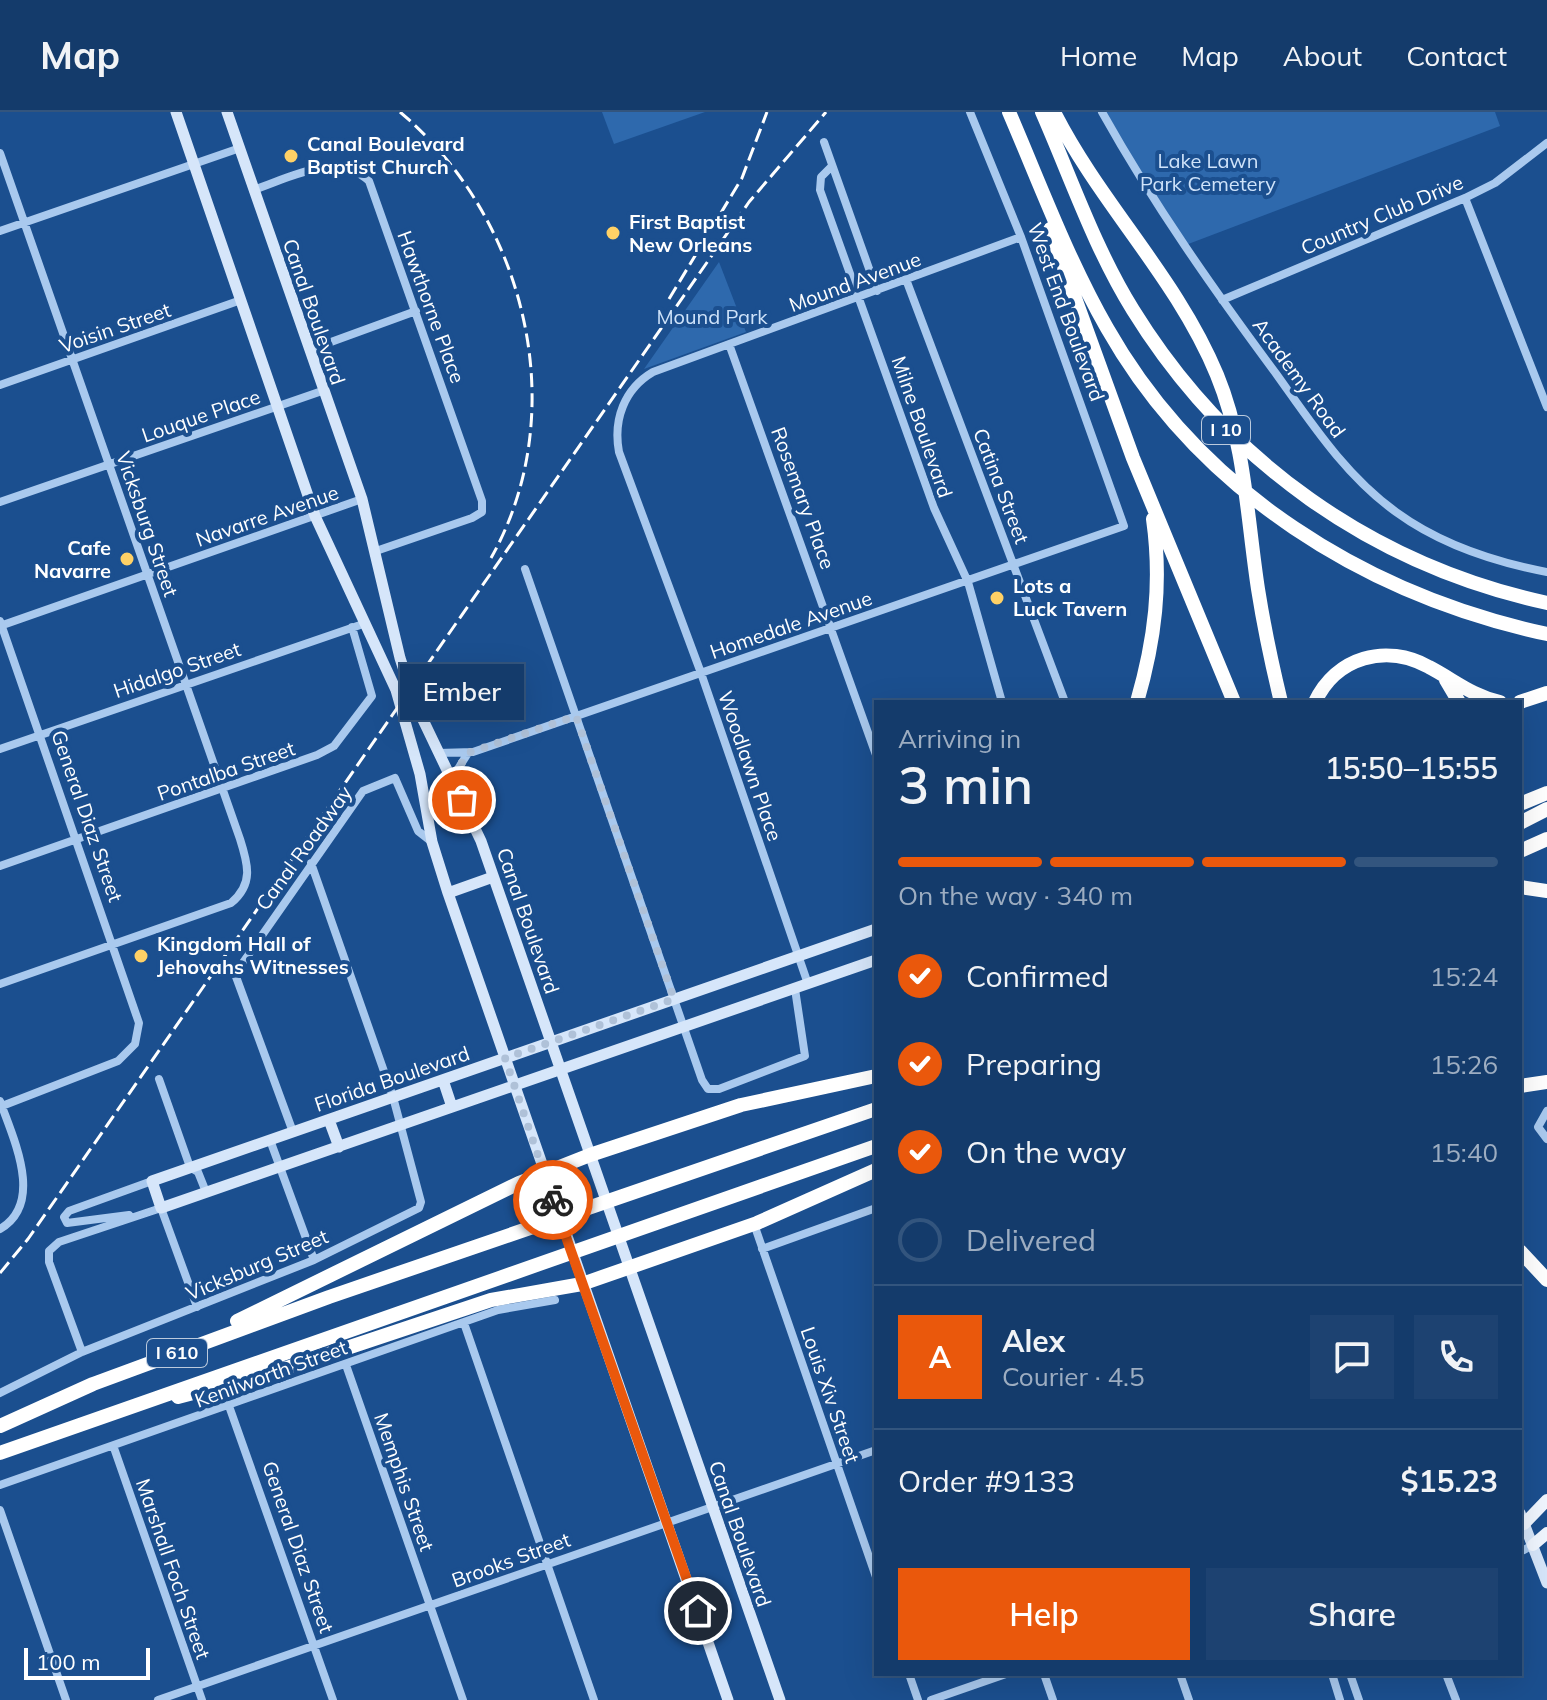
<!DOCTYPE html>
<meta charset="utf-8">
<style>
:root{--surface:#143b6b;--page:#1d4271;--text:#f1f3f6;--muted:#9dadc1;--line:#33557e;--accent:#ea580c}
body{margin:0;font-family:Mulish,sans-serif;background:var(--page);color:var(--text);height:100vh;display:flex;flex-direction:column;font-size:30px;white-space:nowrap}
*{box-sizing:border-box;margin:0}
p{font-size:26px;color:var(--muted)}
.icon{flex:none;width:44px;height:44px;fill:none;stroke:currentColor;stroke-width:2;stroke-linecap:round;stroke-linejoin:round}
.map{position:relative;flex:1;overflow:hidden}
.side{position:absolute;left:874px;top:588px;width:648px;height:976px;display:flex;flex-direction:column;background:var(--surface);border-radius:0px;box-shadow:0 8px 32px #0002,0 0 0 2px var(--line)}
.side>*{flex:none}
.scale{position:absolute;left:24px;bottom:20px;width:126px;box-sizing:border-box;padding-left:8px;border:4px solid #fff;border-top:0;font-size:22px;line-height:28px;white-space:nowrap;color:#fff;-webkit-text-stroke:6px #1b4f8f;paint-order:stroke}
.pin{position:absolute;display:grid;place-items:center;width:68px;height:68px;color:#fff;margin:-34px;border:4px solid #fff;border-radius:50%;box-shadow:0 2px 8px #0007}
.courier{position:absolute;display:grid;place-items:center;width:80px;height:80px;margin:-40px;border:6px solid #ea580c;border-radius:50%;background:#fff;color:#222;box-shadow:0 2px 10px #0007}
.bubble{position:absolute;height:56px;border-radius:0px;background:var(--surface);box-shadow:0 8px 32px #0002,0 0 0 2px var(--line);font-size:26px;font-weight:600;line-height:56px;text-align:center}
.summary em{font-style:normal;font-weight:600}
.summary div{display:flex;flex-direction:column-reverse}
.summary{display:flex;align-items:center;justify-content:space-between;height:136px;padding:0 24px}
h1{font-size:52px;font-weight:600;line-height:60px}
.bar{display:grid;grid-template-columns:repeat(4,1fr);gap:12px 8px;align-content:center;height:96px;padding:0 24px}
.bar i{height:10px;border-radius:6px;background:var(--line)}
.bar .selected{background:var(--accent)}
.bar p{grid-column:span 4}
.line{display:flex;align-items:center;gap:20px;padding:0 24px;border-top:2px solid var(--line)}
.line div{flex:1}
.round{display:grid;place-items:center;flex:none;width:84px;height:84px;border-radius:0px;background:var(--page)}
ol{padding:0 24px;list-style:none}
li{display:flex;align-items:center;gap:24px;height:88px}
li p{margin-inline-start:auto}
li .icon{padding:8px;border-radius:50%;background:var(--accent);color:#fff;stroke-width:4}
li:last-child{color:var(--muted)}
li i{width:44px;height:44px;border:4px solid var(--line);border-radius:50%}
.primary-button{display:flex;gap:16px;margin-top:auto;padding:16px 24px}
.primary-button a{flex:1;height:92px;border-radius:0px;background:var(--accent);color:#fff;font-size:32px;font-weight:600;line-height:92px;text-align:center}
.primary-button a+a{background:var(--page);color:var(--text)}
header{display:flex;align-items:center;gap:48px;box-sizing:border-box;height:112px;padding:0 40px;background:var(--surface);border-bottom:2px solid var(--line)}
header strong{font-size:38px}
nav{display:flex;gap:44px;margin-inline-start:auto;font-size:28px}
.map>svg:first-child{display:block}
.green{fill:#2e69ad}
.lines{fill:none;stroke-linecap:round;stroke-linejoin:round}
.street{stroke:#a9c9ee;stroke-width:8}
.secondary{stroke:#d6e6fa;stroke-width:11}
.primary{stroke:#f0f6ff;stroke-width:12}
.highway{stroke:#fff;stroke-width:14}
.rail{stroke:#fff;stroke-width:3;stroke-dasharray:14 6;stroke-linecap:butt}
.done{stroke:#afc1d8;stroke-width:8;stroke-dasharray:0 14.4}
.route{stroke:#ea580c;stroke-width:10}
.poi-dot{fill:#ffd166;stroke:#1b4f8f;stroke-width:3}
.labels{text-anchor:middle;stroke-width:8;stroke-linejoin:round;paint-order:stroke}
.shield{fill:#1b4f8f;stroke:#bbcadd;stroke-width:2}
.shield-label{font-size:18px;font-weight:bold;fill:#fff}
.poi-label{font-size:20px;font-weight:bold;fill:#fff;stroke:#1b4f8f;text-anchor:start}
.park-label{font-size:20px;fill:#cfe3fa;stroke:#1b4f8f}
.street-label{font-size:20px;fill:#fff;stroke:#1b4f8f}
</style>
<header>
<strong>Map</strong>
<nav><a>Home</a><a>Map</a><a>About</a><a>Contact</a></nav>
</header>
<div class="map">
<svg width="1547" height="1588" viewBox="0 0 1547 1588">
<rect width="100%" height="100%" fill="#1b4f8f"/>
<path class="green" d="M602 0H705L614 32Z
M1102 0H1495L1500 14 1183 134Z
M719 150 746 220 644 257Z"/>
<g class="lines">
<path class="street" d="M1102 0C1154 93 1214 178 1277 263 1312 312 1346 364 1396 400 1440 432 1494 450 1547 460
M824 30 877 179
M0 41 240 727C248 752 254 772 231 791L0 872
M832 54 821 65 820 78 934 396 968 470 1002 590
M253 78C287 67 337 38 369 69L482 389V400L472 406 376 439
M1465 86 1547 295
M0 119 240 36
M907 170 1065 590
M1222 188 1465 86 1495 71 1547 31
M729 232 876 643
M309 238 416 199
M0 273 241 188
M0 390 322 279
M525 457 702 968 708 977H719L805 944 795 877
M0 509 139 911 135 932 118 949 2 994
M0 514 362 387
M0 637 366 511
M438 641 473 640 1124 414 1021 125 970 0
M451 668 468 641
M0 754 317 643 334 634 372 584 352 515
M808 872 701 561 619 340C613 308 624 277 653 260L1021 125
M159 967 190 1055 198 1060 206 1080
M0 989C13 1026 45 1091 0 1117
M1547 999 1538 1015 1547 1027
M293 1020 235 862 363 679 395 666 418 719 432 730
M270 1028 314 1148
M161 1096 197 1195
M129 1103 67 1111 64 1105 69 1099 152 1069
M754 1112 876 1465
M762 1137 876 1096
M464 1211 594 1588
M82 1240 49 1150V1139L59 1130 161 1096
M346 1253 463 1588
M0 1281 82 1240 314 1148 419 1096 421 1090 393 985 311 751
M229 1294 333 1588
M114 1336 202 1588
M0 1373 498 1198 555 1188
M0 1398 66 1588
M1520 1440 1533 1433
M909 1562 918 1588
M1044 1562 1053 1588
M1180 1562 1189 1588
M1332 1562 1340 1588
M1350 1562 1359 1588
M1446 1562 1456 1588
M158 1588 876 1338
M931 1588 1006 1562"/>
<path class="secondary" d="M176 0 315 404 396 578 420 662 432 730 448 781 728 1588
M227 0 362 387 400 546 414 589 481 729 780 1588
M448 781 493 765
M876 817 152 1069 161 1096 876 848
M443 968 452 995
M329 1008 339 1035
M1520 1401 1547 1471"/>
<path class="primary" d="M1524 1412 1547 1388
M1533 1433 1547 1421"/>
<path class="highway" d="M1009 0C1040 72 1068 148 1107 216 1200 380 1366 483 1547 522
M1042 0C1071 66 1095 137 1133 198 1227 350 1373 453 1547 491
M1054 0C1101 93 1177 166 1217 263 1245 331 1247 405 1258 477 1264 515 1272 553 1281 590
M1050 117 1133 346 1234 590
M1446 568 1459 590
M1137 590C1155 528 1162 471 1153 407
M1315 590C1336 545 1386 531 1429 555 1454 568 1472 584 1500 590
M1520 590 1547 581
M1520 692 1547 681
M1520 711 1547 697
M1520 739 1547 727
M1520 775 1547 779
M1520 974 1547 970
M1520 1139 1547 1168
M237 1209 519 1071 590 1043 741 993 876 964
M178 1285 284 1257 491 1188 582 1172 757 1111 876 1058
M0 1314 93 1272 329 1185 876 997
M0 1341 876 1034"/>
<path class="rail" d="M400 0C525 105 574 299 491 446
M669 187 742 66 767 0
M0 1161 28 1127 749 90 826 0"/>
</g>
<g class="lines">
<path class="done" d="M462 688 451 668 468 641 576 604 674 887 505 946 553 1088"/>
<path class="route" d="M553 1088 698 1499"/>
</g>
<g class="poi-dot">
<circle cx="291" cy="44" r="8"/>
<circle cx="613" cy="121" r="8"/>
<circle cx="127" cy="447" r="8"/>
<circle cx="997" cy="486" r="8"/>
<circle cx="141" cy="844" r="8"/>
</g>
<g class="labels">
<g class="shield">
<rect x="1202" y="304" width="48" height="28" rx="6"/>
<rect x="147" y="1227" width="60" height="28" rx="6"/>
</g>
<g class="shield-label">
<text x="1226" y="324">I 10</text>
<text x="177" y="1247">I 610</text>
</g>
<g class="poi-label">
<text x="307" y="39">Canal Boulevard<tspan x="307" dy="23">Baptist Church</tspan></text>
<text x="629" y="117">First Baptist<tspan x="629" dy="23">New Orleans</tspan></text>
<text x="111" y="443" text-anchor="end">Cafe<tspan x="111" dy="23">Navarre</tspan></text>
<text x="1013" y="481">Lots a<tspan x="1013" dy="23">Luck Tavern</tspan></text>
<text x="157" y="839">Kingdom Hall of<tspan x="157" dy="23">Jehovahs Witnesses</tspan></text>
</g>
<g class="park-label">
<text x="1208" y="56">Lake Lawn<tspan x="1208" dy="23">Park Cemetery</tspan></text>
<text x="712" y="212">Mound Park</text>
</g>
<g class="street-label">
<text transform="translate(1382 103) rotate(-23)" y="7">Country Club Drive</text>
<text transform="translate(855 170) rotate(-20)" y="7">Mound Avenue</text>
<text transform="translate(431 195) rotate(70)" y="7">Hawthorne Place</text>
<text transform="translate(314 200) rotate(71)" y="7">Canal Boulevard</text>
<text transform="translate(1066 200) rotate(70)" y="7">West End Boulevard</text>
<text transform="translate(115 216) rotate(-19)" y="7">Voisin Street</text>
<text transform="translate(1299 266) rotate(54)" y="7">Academy Road</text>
<text transform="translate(201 304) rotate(-19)" y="7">Louque Place</text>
<text transform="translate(922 315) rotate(71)" y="7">Milne Boulevard</text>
<text transform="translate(1001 374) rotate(69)" y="7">Catina Street</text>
<text transform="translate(803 386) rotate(70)" y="7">Rosemary Place</text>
<text transform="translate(267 404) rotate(-19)" y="7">Navarre Avenue</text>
<text transform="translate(147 412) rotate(71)" y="7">Vicksburg Street</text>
<text transform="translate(791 513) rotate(-19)" y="7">Homedale Avenue</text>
<text transform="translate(177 558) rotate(-19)" y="7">Hidalgo Street</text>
<text transform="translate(750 654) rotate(71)" y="7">Woodlawn Place</text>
<text transform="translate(226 659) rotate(-19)" y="7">Pontalba Street</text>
<text transform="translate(87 704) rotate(71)" y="7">General Diaz Street</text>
<text transform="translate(304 736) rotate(-54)" y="7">Canal Roadway</text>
<text transform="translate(528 809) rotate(71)" y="7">Canal Boulevard</text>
<text transform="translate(392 967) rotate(-19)" y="7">Florida Boulevard</text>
<text transform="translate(257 1153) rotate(-23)" y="7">Vicksburg Street</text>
<text transform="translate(271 1262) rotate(-20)" y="7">Kenilworth Street</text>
<text transform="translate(830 1283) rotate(71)" y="7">Louis Xiv Street</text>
<text transform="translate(404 1370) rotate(71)" y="7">Memphis Street</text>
<text transform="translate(740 1422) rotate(71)" y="7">Canal Boulevard</text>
<text transform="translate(298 1435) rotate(71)" y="7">General Diaz Street</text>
<text transform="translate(511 1448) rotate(-20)" y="7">Brooks Street</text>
<text transform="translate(173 1457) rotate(71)" y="7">Marshall Foch Street</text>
</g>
</g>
</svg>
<div class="scale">100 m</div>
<div class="pin" style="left:462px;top:688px;background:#ea580c"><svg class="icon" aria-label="bag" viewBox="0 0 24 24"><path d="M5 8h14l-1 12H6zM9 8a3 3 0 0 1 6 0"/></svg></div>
<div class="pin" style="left:698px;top:1499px;background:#1f2937"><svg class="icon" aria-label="home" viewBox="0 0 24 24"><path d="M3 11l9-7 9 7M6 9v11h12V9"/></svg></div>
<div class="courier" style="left:553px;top:1088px"><svg class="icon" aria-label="bike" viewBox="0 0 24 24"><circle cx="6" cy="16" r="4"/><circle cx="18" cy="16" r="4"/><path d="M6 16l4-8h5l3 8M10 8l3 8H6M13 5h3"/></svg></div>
<div class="bubble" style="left:400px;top:552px;width:124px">Ember</div>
<section class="side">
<div class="summary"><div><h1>3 min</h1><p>Arriving in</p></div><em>15:50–15:55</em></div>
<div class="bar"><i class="selected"></i><i class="selected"></i><i class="selected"></i><i></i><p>On the way · 340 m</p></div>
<ol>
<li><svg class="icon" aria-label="check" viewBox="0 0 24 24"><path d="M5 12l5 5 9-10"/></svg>Confirmed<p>15:24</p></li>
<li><svg class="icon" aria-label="check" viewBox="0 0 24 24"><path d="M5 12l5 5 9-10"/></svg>Preparing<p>15:26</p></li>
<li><svg class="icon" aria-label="check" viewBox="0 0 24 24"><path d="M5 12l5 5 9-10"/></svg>On the way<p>15:40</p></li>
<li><i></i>Delivered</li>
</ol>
<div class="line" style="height:144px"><b class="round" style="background:var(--accent);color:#fff">A</b><div><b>Alex</b><p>Courier · 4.5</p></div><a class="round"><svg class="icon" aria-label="chat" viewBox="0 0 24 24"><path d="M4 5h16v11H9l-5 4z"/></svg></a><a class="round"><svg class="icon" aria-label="phone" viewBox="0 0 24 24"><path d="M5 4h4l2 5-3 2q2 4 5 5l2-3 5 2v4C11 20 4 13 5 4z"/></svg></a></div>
<div class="line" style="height:104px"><div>Order #9133</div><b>$15.23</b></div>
<div class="primary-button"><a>Help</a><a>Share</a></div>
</section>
</div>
